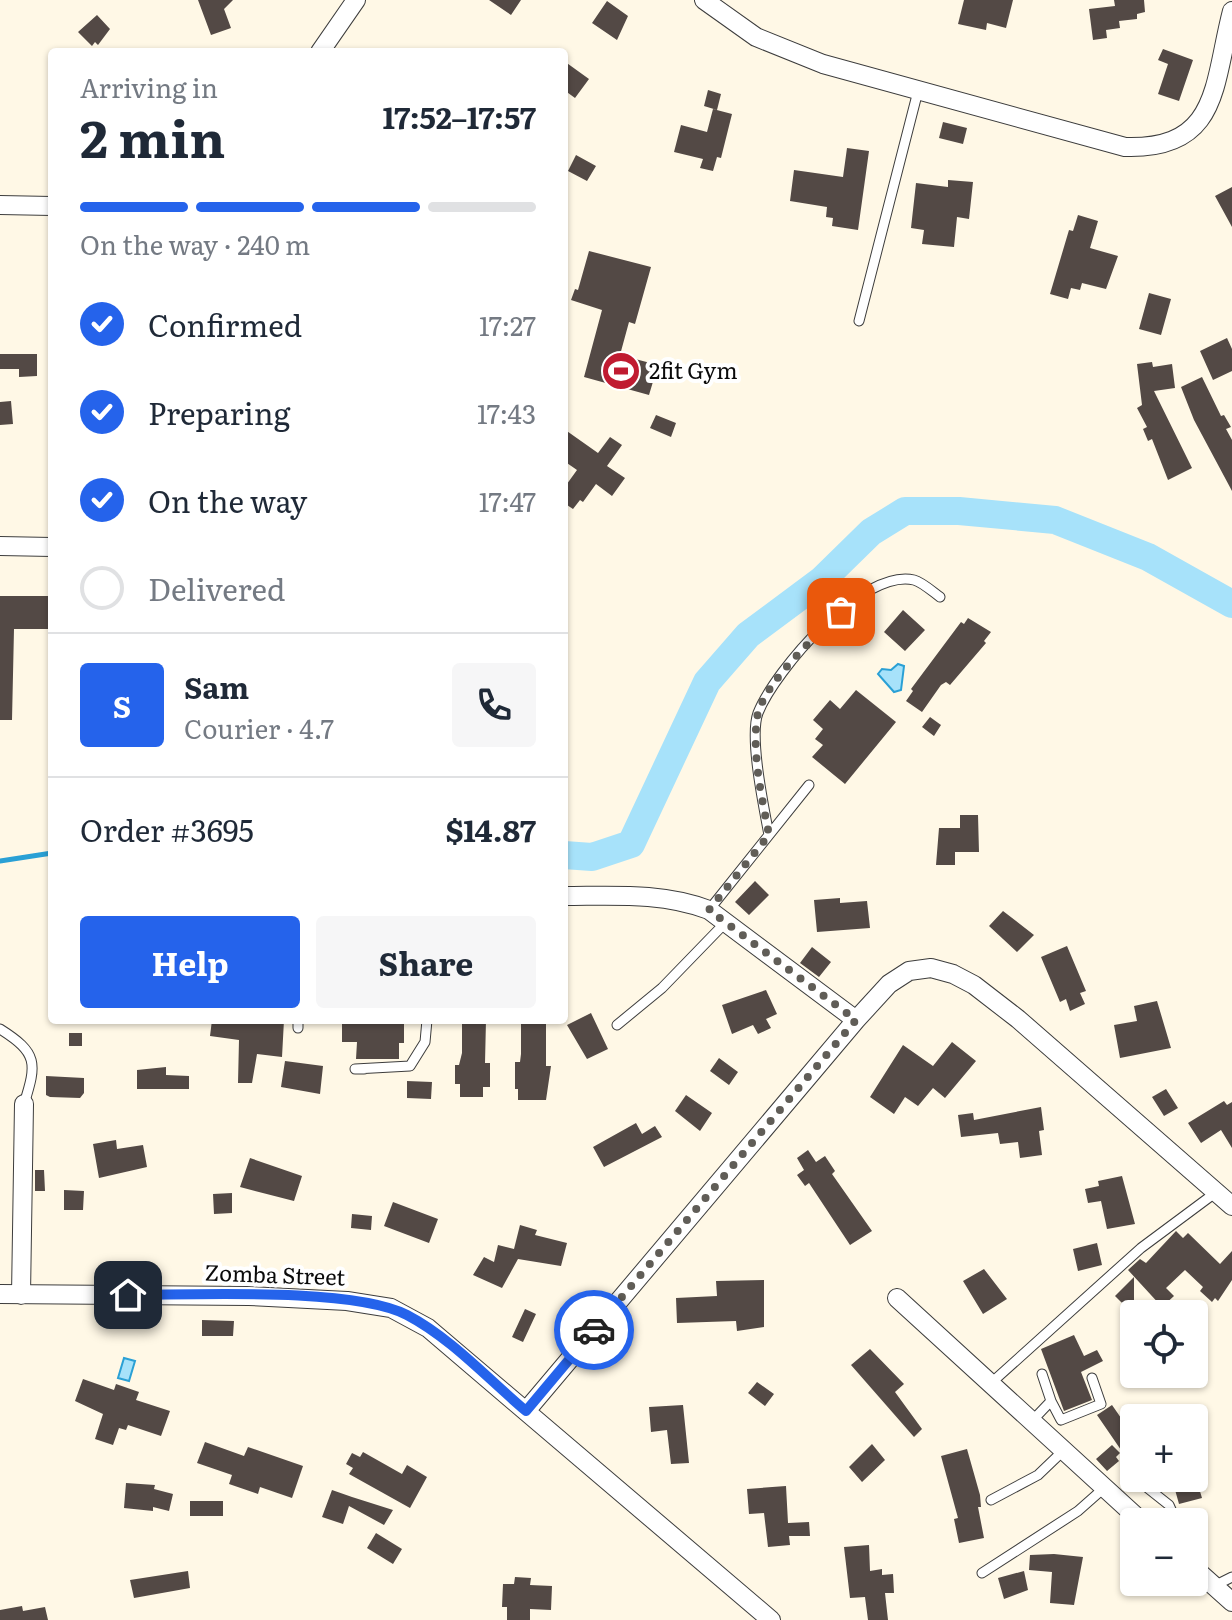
<!DOCTYPE html>
<meta charset="utf-8">
<style>
:root{--surface:#fff;--page:#f6f6f7;--text:#1f2937;--muted:#747a83;--line:#e0e1e3;--accent:#2563eb}
body{margin:0;font-family:Literata,serif;background:var(--page);color:var(--text);height:100vh;display:flex;flex-direction:column;font-size:30px;white-space:nowrap}
*{box-sizing:border-box;margin:0}
p{font-size:26px;color:var(--muted)}
.icon{flex:none;width:44px;height:44px;fill:none;stroke:currentColor;stroke-width:2;stroke-linecap:round;stroke-linejoin:round}
.map{position:relative;flex:1;overflow:hidden}
.sheet{position:absolute;left:48px;top:48px;width:520px;height:976px;display:flex;flex-direction:column;background:var(--surface);border-radius:8px;box-shadow:0 2px 6px #0004}
.sheet>*{flex:none}
.fabs{position:absolute;left:1120px;top:1300px;display:grid;gap:16px}
.fabs a{display:grid;place-items:center;width:88px;height:88px;border-radius:8px;background:var(--surface);box-shadow:0 2px 6px #0004;font-size:40px}
.pin{position:absolute;display:grid;place-items:center;width:68px;height:68px;color:#fff;margin:-34px;border-radius:16px;box-shadow:0 4px 12px #0006}
.courier{position:absolute;display:grid;place-items:center;width:80px;height:80px;margin:-40px;border:6px solid #2563eb;border-radius:50%;background:#fff;color:#222;box-shadow:0 2px 10px #0007}
.overview em{font-style:normal;font-weight:700}
.overview div{display:flex;flex-direction:column-reverse}
.overview{display:flex;align-items:center;justify-content:space-between;height:136px;padding:0 32px}
h1{font-size:52px;font-weight:700;line-height:60px}
.bar{display:grid;grid-template-columns:repeat(4,1fr);gap:12px 8px;align-content:center;height:96px;padding:0 32px}
.bar i{height:10px;border-radius:6px;background:var(--line)}
.bar .selected{background:var(--accent)}
.bar p{grid-column:span 4}
.line{display:flex;align-items:center;gap:20px;padding:0 32px;border-top:2px solid var(--line)}
.line div{flex:1}
.round{display:grid;place-items:center;flex:none;width:84px;height:84px;border-radius:8px;background:var(--page)}
ol{padding:0 32px;list-style:none}
li{display:flex;align-items:center;gap:24px;height:88px}
li p{margin-inline-start:auto}
li .icon{padding:8px;border-radius:50%;background:var(--accent);color:#fff;stroke-width:4}
li:last-child{color:var(--muted)}
li i{width:44px;height:44px;border:4px solid var(--line);border-radius:50%}
.button{display:flex;gap:16px;margin-top:auto;padding:16px 32px}
.button a{flex:1;height:92px;border-radius:8px;background:var(--accent);color:#fff;font-size:32px;font-weight:700;line-height:92px;text-align:center}
.button a+a{background:var(--page);color:var(--text)}
.map>svg:first-child{display:block}
.water{fill:#a7e2fa;stroke:#2aa0d5;stroke-width:2}
.lines{fill:none;stroke-linecap:round;stroke-linejoin:round}
.stream{stroke:#2aa0d5;stroke-width:5}
.river{stroke:#a7e2fa;stroke-width:28}
.building{fill:#534945}
.service-casing{stroke:#3d3d3d;stroke-width:11}
.minor-casing{stroke:#3d3d3d;stroke-width:20}
.service{stroke:#fff;stroke-width:9}
.minor{stroke:#fff;stroke-width:18}
.done{stroke:#605d57;stroke-width:8;stroke-dasharray:0 14.4}
.route{stroke:#2563eb;stroke-width:10}
.labels{text-anchor:middle;stroke-width:8;stroke-linejoin:round;paint-order:stroke}
.poi-label{font-size:22px;fill:#0a0a0a;stroke:#fff;text-anchor:start}
.street-label{font-size:22px;fill:#0a0a0a;stroke:#fff}
</style>
<div class="map">
<svg width="1232" height="1620" viewBox="0 0 1232 1620">
<rect width="100%" height="100%" fill="#fff8e6"/>
<path class="water" d="M898 664 904 666 901 690 894 692 878 674 882 669 891 670Z
M124 1358 135 1361 129 1381 118 1378Z"/>
<g class="lines">
<path class="stream" d="M0 861 52 853"/>
<path class="river" d="M564 855 592 857 631 844 707 682 748 635 822 580 871 532 905 511H959L1055 520 1148 557 1232 604"/>
</g>
<path class="building" d="M198 0H233L224 9 231 28 211 35Z
M489 0H521L511 15Z
M964 0H1013L1006 28 987 23 986 30 958 24Z
M1114 0H1144L1145 12 1137 14V19L1119 21 1120 28 1106 30 1107 38 1093 40 1089 9 1115 6Z
M607 1 628 16 617 40 592 23Z
M97 15 110 29 98 45 95 42 92 46 78 32Z
M1163 49 1193 60 1179 101 1158 94 1168 64 1158 60Z
M564 61 589 79 575 98 564 90Z
M708 90 721 94 717 110 704 106Z
M713 109 732 114 721 158 717 157 713 171 700 168 703 159 674 152 681 125 707 132Z
M943 122 967 128 963 144 939 138Z
M847 148 869 151 858 230 832 226 833 218 826 217 827 207 790 201 794 170 843 177Z
M576 155 596 166 587 181 568 171Z
M948 180 973 182 969 219 957 217 954 247 922 244 924 230 911 228 916 183 948 187Z
M1232 187V227L1215 196Z
M1078 215 1098 221 1090 248 1118 256 1106 289 1082 283 1080 290 1071 288 1068 299 1050 294 1069 230 1073 231Z
M589 251 651 267 635 324 629 322 620 355 658 365 649 395 584 377 602 310 571 300 575 289 578 290Z
M1149 293 1171 299 1161 335 1139 329Z
M1227 338 1232 349V371L1213 380 1200 351Z
M0 354H37V376L19 377V369H0Z
M1152 362 1153 367 1172 364 1175 388 1154 391 1192 468 1168 480 1152 439 1148 441 1143 429 1147 427 1137 408 1142 405 1137 364Z
M1202 377 1221 416 1224 415 1231 427 1226 429 1232 440V491L1194 420 1181 387Z
M11 401 13 424 0 425V402Z
M656 415 676 423 671 437 650 428Z
M564 429 598 453 610 437 622 445 607 466 625 478 612 496 596 484 583 502 580 500 573 509 564 503V488L577 470 564 461Z
M0 596H52V629H14L12 720H0Z
M903 610 925 630 905 651 884 632Z
M968 618 991 632 984 641 986 643 950 685 946 682 941 685 922 712 906 701 913 691 911 689 961 622 964 624Z
M856 690 896 722 845 784 812 757 823 745 815 739 823 729 813 720 830 700 840 709Z
M930 717 941 725 934 736 922 727Z
M960 815H978L979 852H955V865H936L939 828H960Z
M755 881 769 895 749 915 735 902Z
M840 898V903L867 901 870 928 817 932 814 900Z
M1003 911 1034 935 1017 952 989 926Z
M1067 946 1086 991 1080 993 1085 1004 1070 1011 1066 999 1060 1002 1041 957Z
M812 947 831 962 819 977 800 963Z
M766 990 777 1014 766 1019 771 1028 758 1034 753 1025 732 1034 722 1005Z
M1157 1001 1171 1048 1120 1058 1114 1025 1137 1021 1134 1006Z
M591 1013 608 1049 587 1059 567 1025Z
M212 1020H284L282 1057 257 1054 252 1083H238L239 1040 210 1036Z
M342 1020H404V1043H399V1059H356L357 1042H342Z
M462 1020H486L485 1063H490V1087H483V1097H460V1084H455V1065H459L462 1053Z
M521 1020H546V1066H551L546 1100H518V1089H515V1062H520L521 1054Z
M69 1033H82V1046H69Z
M952 1042 976 1061 945 1098 933 1088 918 1106 905 1097 894 1114 870 1097 903 1045 933 1066Z
M719 1058 738 1072 729 1085 710 1071Z
M285 1061 323 1066 320 1094 281 1087Z
M166 1067V1075L189 1076V1089H137V1070Z
M46 1076 84 1078V1093L80 1098 50 1097 46 1095Z
M407 1081 432 1082 431 1099 407 1098Z
M1166 1089 1178 1108 1164 1116 1152 1097Z
M686 1095 712 1113 700 1131 675 1111Z
M1224 1101 1227 1105 1232 1102V1148L1221 1130 1201 1143 1188 1123Z
M1041 1107 1044 1130 1039 1131 1042 1155 1020 1158 1018 1142 1000 1144 998 1133 961 1137 958 1115 973 1113 974 1120Z
M636 1123 642 1134 655 1126 662 1137 604 1167 593 1147Z
M116 1140 117 1149 143 1145 147 1167 99 1178 93 1144Z
M808 1150 816 1162 825 1156 835 1171 832 1174 872 1231 850 1245 809 1183 805 1186 797 1175 804 1170 797 1158Z
M250 1158 302 1176 294 1201 240 1187Z
M35 1170H44L45 1191H35Z
M1122 1176 1135 1224 1107 1229 1101 1201 1088 1203 1085 1189 1099 1186 1098 1181Z
M64 1190 84 1191 83 1210H64Z
M232 1193V1213L214 1214 213 1194Z
M393 1202 438 1219 429 1243 384 1226Z
M352 1214 372 1216 371 1230 351 1228Z
M520 1225 537 1230 535 1235 567 1243 561 1266 518 1259 502 1288 473 1275 484 1257 494 1262 498 1245 514 1249Z
M1176 1231 1183 1238 1188 1233 1220 1264 1232 1251V1280L1218 1301 1215 1298 1212 1302 1200 1291 1203 1287 1185 1270 1166 1288 1174 1296 1162 1307 1128 1270 1140 1259 1146 1263Z
M1097 1243 1102 1265 1078 1271 1073 1249Z
M984 1269 1007 1299 983 1314 963 1281Z
M1134 1277V1315L1115 1296Z
M764 1280V1327L737 1331 736 1321 677 1323 676 1298 717 1296 716 1281Z
M525 1309 536 1314 523 1342 512 1337Z
M202 1320 234 1321 233 1336H202Z
M1074 1335 1084 1356 1097 1350 1103 1361 1081 1372 1092 1400 1064 1411 1041 1349Z
M870 1349 904 1384 895 1392 922 1429 914 1437 851 1365Z
M83 1379 114 1390 116 1384 139 1392 136 1400 170 1411 161 1436 128 1425 126 1430 119 1428 113 1445 95 1439 103 1414 75 1401Z
M757 1382 774 1394 765 1406 748 1393Z
M683 1405 689 1463 671 1464 667 1430 651 1432 649 1407Z
M1112 1405 1128 1428 1134 1422V1438L1121 1450 1097 1415Z
M205 1442 244 1456 248 1447 303 1466 292 1498 260 1487 258 1494 229 1484 232 1475 197 1463Z
M872 1444 885 1460 862 1482 849 1467Z
M1112 1445 1120 1453 1116 1457 1119 1461 1107 1471 1096 1459Z
M967 1449 980 1495 981 1507H978L984 1538 959 1543 954 1519 958 1518 941 1456Z
M363 1452 402 1474 407 1465 427 1477 410 1508 349 1474 353 1468 346 1464 352 1453 360 1457Z
M1151 1478H1196L1202 1498 1179 1504 1172 1479 1164 1491Z
M126 1483 155 1485 154 1489 173 1494 169 1511 153 1507V1511L124 1508Z
M786 1486 788 1523 809 1522 810 1536H789L790 1545 768 1547 764 1513 749 1514 747 1489Z
M332 1490 352 1497 393 1510 384 1525 349 1506 343 1524 322 1517Z
M190 1501H223V1516H190Z
M376 1533 402 1549 393 1564 367 1548Z
M869 1545 870 1571 882 1569V1575L893 1574 894 1593H885L888 1620H868L865 1597 850 1598 844 1547Z
M1054 1554 1083 1557 1074 1605 1050 1603 1052 1572 1029 1570 1030 1555Z
M188 1571 190 1588 134 1598 130 1580Z
M1024 1571 1028 1590 1004 1599 998 1578Z
M515 1577 531 1578 530 1585 552 1586 551 1610 530 1609V1620H507V1607H502L503 1584H514Z
M22 1606 23 1611 45 1607 48 1620H0V1610Z"/>
<g class="lines">
<defs>
<path id="service" d="M859 321 918 91
M769 835C764 808 749 737 758 713 775 670 863 568 914 580 922 582 933 592 940 597
M709 910 809 785
M298 1020V1028
M617 1025 662 988 725 923
M0 1029C38 1053 37 1063 24 1104
M364 1069H355L410 1066 425 1042 427 1020
M990 1384 1141 1248 1215 1193
M1051 1401 1061 1420 1101 1404 1092 1378
M1031 1422 1051 1401 1042 1374
M1135 1478 1169 1505 1173 1514 1167 1522
M991 1500 1038 1475 1063 1451
M982 1573 1078 1511 1104 1488
M1214 1586 1232 1577"/>
<path id="minor" d="M704 0 756 37 823 64 1125 147C1220 150 1213 84 1232 11
M320 52 356 0
M0 205 52 206
M0 546 52 547
M564 896C613 896 662 892 709 910L856 1020
M0 1294 249 1296 347 1301 391 1308 428 1328 771 1620
M21 1295 24 1104
M897 1298 1142 1522
M526 1411 856 1020 889 984 909 971 931 968 953 974 974 985 1018 1019 1232 1206
M1194 1568 1232 1602"/>
</defs>
<use href="#service" class="service-casing"/>
<use href="#minor" class="minor-casing"/>
<use href="#service" class="service"/>
<use href="#minor" class="minor"/>
</g>
<g class="lines">
<path class="done" d="M594 1330 856 1020 709 910 769 835C762 798 752 755 757 718 762 684 817 635 841 612"/>
<path class="route" d="M128 1295C194 1295 353 1287 407 1315 451 1338 488 1379 526 1411L594 1330"/>
</g>
<defs>
<symbol id="stadium-disc" viewBox="-11 -11 22 22"><circle r="9.5" fill="#c01b31" stroke="#fff"/><path d="M0-5a6.5 5 0 1 0 0 10a6.5 5 0 1 0 0-10ZM-3.5-1.8h7v3.6h-7Z" fill="#fff"/></symbol>
</defs>
<g fill-rule="evenodd">
<use href="#stadium-disc" x="599" y="349" width="44" height="44"/>
</g>
<g class="labels">
<g class="poi-label">
<text x="649" y="379">2fit Gym</text>
</g>
<g class="street-label">
<text transform="translate(275 1275) rotate(2)" y="8">Zomba Street</text>
</g>
</g>
</svg>
<div class="fabs">
<a><svg class="icon" aria-label="locate" viewBox="0 0 24 24"><circle cx="12" cy="12" r="6"/><path d="M12 2v4M12 18v4M2 12h4M18 12h4"/></svg></a>
<a>+</a>
<a>−</a>
</div>
<div class="pin" style="left:841px;top:612px;background:#ea580c"><svg class="icon" aria-label="bag" viewBox="0 0 24 24"><path d="M5 8h14l-1 12H6zM9 8a3 3 0 0 1 6 0"/></svg></div>
<div class="pin" style="left:128px;top:1295px;background:#1f2937"><svg class="icon" aria-label="home" viewBox="0 0 24 24"><path d="M3 11l9-7 9 7M6 9v11h12V9"/></svg></div>
<div class="courier" style="left:594px;top:1330px"><svg class="icon" aria-label="car" viewBox="0 0 24 24"><path d="M5 17H2v-5l4-1 3-4h7l3 4 3 1v5h-3M9 17h6M6 11h13"/><circle cx="7" cy="17" r="2"/><circle cx="17" cy="17" r="2"/></svg></div>
<section class="sheet">
<div class="overview"><div><h1>2 min</h1><p>Arriving in</p></div><em>17:52–17:57</em></div>
<div class="bar"><i class="selected"></i><i class="selected"></i><i class="selected"></i><i></i><p>On the way · 240 m</p></div>
<ol>
<li><svg class="icon" aria-label="check" viewBox="0 0 24 24"><path d="M5 12l5 5 9-10"/></svg>Confirmed<p>17:27</p></li>
<li><svg class="icon" aria-label="check" viewBox="0 0 24 24"><path d="M5 12l5 5 9-10"/></svg>Preparing<p>17:43</p></li>
<li><svg class="icon" aria-label="check" viewBox="0 0 24 24"><path d="M5 12l5 5 9-10"/></svg>On the way<p>17:47</p></li>
<li><i></i>Delivered</li>
</ol>
<div class="line" style="height:144px"><b class="round" style="background:var(--accent);color:#fff">S</b><div><b>Sam</b><p>Courier · 4.7</p></div><a class="round"><svg class="icon" aria-label="phone" viewBox="0 0 24 24"><path d="M5 4h4l2 5-3 2q2 4 5 5l2-3 5 2v4C11 20 4 13 5 4z"/></svg></a></div>
<div class="line" style="height:104px"><div>Order #3695</div><b>$14.87</b></div>
<div class="button"><a>Help</a><a>Share</a></div>
</section>
</div>
